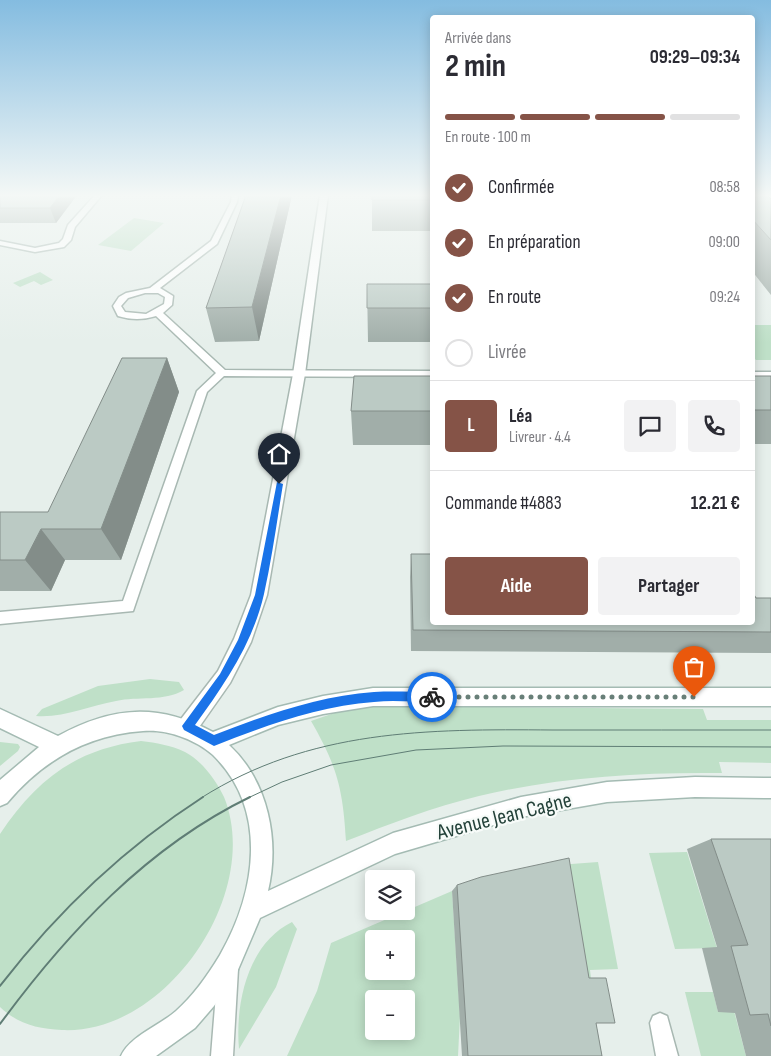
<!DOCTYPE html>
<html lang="fr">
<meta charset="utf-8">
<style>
:root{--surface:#fff;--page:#f2f2f3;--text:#2b2b33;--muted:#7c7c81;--line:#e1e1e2;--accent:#855347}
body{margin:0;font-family:"Sofia Sans Condensed",sans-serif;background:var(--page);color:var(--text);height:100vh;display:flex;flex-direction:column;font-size:19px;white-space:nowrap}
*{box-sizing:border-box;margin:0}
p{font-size:16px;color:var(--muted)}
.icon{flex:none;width:28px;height:28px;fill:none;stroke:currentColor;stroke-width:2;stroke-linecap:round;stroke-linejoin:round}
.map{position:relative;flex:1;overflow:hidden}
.drawer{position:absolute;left:430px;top:15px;width:325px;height:610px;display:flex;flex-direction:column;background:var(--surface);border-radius:5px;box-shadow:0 2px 12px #0003}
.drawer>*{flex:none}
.controls{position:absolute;left:365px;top:870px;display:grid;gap:10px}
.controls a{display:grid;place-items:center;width:50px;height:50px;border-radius:5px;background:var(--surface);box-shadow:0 2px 12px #0003;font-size:25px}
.pin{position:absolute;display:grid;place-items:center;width:42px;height:42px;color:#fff;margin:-51px -21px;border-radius:50% 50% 50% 0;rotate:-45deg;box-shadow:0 0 5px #0007}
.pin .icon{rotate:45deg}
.courier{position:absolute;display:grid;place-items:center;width:50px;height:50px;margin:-25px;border:4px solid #1a73e8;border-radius:50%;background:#fff;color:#222;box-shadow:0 1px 6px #0007}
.summary em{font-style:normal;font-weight:700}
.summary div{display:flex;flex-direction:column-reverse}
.summary{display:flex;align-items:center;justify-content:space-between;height:85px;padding:0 15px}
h1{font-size:32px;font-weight:700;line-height:38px}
.bar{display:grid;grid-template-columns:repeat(4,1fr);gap:8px 5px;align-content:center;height:60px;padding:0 15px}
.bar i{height:6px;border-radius:4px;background:var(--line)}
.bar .on{background:var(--accent)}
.bar p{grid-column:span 4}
.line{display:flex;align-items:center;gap:12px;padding:0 15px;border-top:1px solid var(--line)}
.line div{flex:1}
.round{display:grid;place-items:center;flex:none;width:52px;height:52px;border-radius:5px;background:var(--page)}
ol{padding:0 15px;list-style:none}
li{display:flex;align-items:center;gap:15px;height:55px}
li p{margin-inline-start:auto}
li .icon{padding:5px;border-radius:50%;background:var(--accent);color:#fff;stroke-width:4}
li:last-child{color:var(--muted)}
li i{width:28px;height:28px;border:2px solid var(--line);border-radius:50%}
.cta{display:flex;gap:10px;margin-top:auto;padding:10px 15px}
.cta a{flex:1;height:58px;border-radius:5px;background:var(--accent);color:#fff;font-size:20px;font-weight:700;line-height:58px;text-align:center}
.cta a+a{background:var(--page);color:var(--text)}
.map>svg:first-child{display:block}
.green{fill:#bfe0c8;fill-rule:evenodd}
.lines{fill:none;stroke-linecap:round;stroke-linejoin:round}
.lane-casing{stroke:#a8b8b2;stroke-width:3}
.street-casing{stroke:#a8b8b2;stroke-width:3}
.secondary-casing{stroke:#a4bbb3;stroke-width:3}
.lane{fill:#fff;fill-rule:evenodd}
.street{fill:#fff;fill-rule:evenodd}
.secondary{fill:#fff;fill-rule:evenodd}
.tram-far1{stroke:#5f7d75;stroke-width:1}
.tram{stroke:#5f7d75;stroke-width:2}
.wall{fill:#a1aea9}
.shaded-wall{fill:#838d89}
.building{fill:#bbcac4;stroke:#838d89}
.route{fill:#1a73e8}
.done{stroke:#687f78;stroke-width:5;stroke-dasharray:0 9}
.labels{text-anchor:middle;stroke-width:4.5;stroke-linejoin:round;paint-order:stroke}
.near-street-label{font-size:22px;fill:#24423a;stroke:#f7fbf9}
</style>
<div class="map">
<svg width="771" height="1056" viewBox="0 0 771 1056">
<rect width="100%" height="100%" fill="#e6efeb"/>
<path class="green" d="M134 218 164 223 131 251 98 245Z
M40 272 53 280 41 285 34 281 20 287 13 283Z
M753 325H771V360H756L753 357Z
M150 679 179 682 184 690C164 702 138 696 116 701 89 706 64 718 36 716L42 709 98 686Z
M372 706 703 709 707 720H771V763L719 762 722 773C641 772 558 777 479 796 433 807 390 824 346 841 343 789 337 766 311 721L343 710Z
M141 741C157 743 170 745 185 752 202 761 216 780 224 797 263 893 166 1035 62 1030 38 1029 18 1024 0 1007V834C36 780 76 749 141 741Z
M0 742 18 744 20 747 18 751 0 766Z
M687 852 717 948 675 949 649 853Z
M598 862 618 969 590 970 591 978H575L558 865Z
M452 891 460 1016 458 1056H287L317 991 331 943ZM374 939H406V971H374ZM374 999H406V1031H374Z
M292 922 297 929 276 987 239 1049C235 1005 247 944 292 922Z
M685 992H713L718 1012 734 1011 746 1056H701Z"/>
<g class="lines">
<defs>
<path id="lane" d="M95 195H102L75 227 71 240 64 247 35 252 0 245V241L35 248 59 243 63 239 68 225Z
M232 195H238L237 202 217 244 160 288 173 296 172 305 163 313 225 370 432 371V377L224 376 207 392 133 611 0 624V612L123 601 197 391 216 373 156 316C143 320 131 320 118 316L113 306 119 297 126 293 150 288 211 241 231 202ZM145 293H158L165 297 164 304 146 314 125 312 121 306 128 298Z
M752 372H771V378H752Z
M228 959 235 962 238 969 233 1056H211L218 969 221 962Z
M660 1013 667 1016 678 1056H656L650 1023 653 1016Z"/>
<path id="street" d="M320 195H328L305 374 267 595 251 642 230 683 195 733 188 736 181 733 178 726 181 719 218 671 234 639 251 595 293 374Z
M771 195V198L767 196V195Z"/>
<path id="secondary" d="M373 688H771V706H373L323 714 278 725 229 745C268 781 280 840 268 891L393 833 521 797 607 782 695 777 771 778V798L695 797 607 802 521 817 395 854 260 918 237 972 214 1006 195 1028 156 1056H121C130 1036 159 1026 176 1011 193 996 208 975 220 955 256 892 269 810 213 755 195 739 167 729 143 731 87 735 43 760 7 803L0 806V780L39 747 0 728V709L58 736C113 706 158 703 213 732L278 707 323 696Z"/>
</defs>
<use href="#lane" class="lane-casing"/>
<use href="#street" class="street-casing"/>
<use href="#secondary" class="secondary-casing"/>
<use href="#lane" class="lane"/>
<use href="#street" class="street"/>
<use href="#secondary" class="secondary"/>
<path class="tram-far1" d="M201 798C310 729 427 729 552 730 625 730 698 730 771 730
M248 798 282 782 331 765 416 750 503 746 771 747"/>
<path class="tram" d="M0 986C57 912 124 848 203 797
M0 1024C67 933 147 847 250 797"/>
</g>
<path class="wall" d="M0 195H77L56 223H0Z
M246 195H292L259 341 215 342 206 308Z
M372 195H432V231H372Z
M752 195 771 199V295L752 271Z
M367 284H432V342H368Z
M167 358 179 392 121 560H65L51 591H0V512H48Z
M432 376V445H353L351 411Z
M752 376H771V444H752Z
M411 554 756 598H771V653L411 651 410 577Z
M711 839H771V1056H746L735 1013 718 1012 702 948 717 947 687 849Z
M457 885 596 1023 602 1056H462L452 891Z"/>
<path class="shaded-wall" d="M60 195H77L56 223 50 208Z
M281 195H292L259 341 252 307Z
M167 358 179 392 121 560 101 529Z
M41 529 65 560 51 591 25 560Z"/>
<path class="building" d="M0 195H60L50 208H0Z
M246 195H281L252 307 206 308Z
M372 195H432V200H372Z
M752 195H767L771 199V240L752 219Z
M367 284H432V308H367Z
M122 358H167L101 529H41L25 560H0V512H48Z
M354 376H432V411H351Z
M752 376H771V410H752Z
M411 554H432V622H752V591L756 598H771V632L413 630Z
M711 839H771V1026L768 1014 750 1015 731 946 748 945Z
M569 858 589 978H606L615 1023H596L602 1056H468L457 885 481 877Z"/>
<linearGradient id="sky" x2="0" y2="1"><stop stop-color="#84bce0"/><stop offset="0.57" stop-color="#f4f8f6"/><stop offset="1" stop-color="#f4f8f6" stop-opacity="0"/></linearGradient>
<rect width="771" height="343" fill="url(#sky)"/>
<path class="route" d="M277 482 283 484C277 521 272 558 264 594 253 643 224 685 195 725L214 735C266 715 318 696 374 692 393 691 412 692 432 692L437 697 432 702C412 702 393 700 374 702 318 706 265 726 214 746L184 730 182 726 220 674 238 640 255 595Z"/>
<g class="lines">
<path class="done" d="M432 697H694"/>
</g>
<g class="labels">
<g class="near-street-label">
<text transform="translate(504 815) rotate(-14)" y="8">Avenue Jean Cagne</text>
</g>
</g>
</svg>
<div class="controls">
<a><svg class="icon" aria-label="layers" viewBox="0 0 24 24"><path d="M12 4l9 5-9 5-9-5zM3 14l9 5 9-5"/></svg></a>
<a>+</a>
<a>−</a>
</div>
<div class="pin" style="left:694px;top:697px;background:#ea580c"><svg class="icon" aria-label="bag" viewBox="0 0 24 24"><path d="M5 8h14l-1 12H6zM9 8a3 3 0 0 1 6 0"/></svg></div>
<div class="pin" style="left:279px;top:484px;background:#1f2937"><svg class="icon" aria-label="home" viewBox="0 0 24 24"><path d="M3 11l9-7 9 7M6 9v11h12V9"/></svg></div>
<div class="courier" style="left:432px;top:697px"><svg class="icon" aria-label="bike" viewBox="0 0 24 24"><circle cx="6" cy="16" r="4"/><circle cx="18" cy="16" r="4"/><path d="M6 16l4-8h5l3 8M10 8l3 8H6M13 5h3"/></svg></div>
<section class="drawer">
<div class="summary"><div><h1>2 min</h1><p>Arrivée dans</p></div><em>09:29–09:34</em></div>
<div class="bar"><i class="on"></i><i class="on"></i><i class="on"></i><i></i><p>En route · 100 m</p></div>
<ol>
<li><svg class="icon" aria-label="check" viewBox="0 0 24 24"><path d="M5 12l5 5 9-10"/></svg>Confirmée<p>08:58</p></li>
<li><svg class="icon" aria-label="check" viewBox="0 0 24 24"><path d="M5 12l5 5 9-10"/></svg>En préparation<p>09:00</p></li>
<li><svg class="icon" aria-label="check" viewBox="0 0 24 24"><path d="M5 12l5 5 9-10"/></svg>En route<p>09:24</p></li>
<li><i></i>Livrée</li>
</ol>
<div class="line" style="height:90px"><b class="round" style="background:var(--accent);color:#fff">L</b><div><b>Léa</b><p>Livreur · 4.4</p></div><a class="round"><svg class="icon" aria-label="chat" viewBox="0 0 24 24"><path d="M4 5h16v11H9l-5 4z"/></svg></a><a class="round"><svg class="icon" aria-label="phone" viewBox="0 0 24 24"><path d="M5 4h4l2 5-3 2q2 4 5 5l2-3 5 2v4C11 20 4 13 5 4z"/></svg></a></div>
<div class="line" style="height:65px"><div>Commande #4883</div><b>12.21 €</b></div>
<div class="cta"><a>Aide</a><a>Partager</a></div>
</section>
</div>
